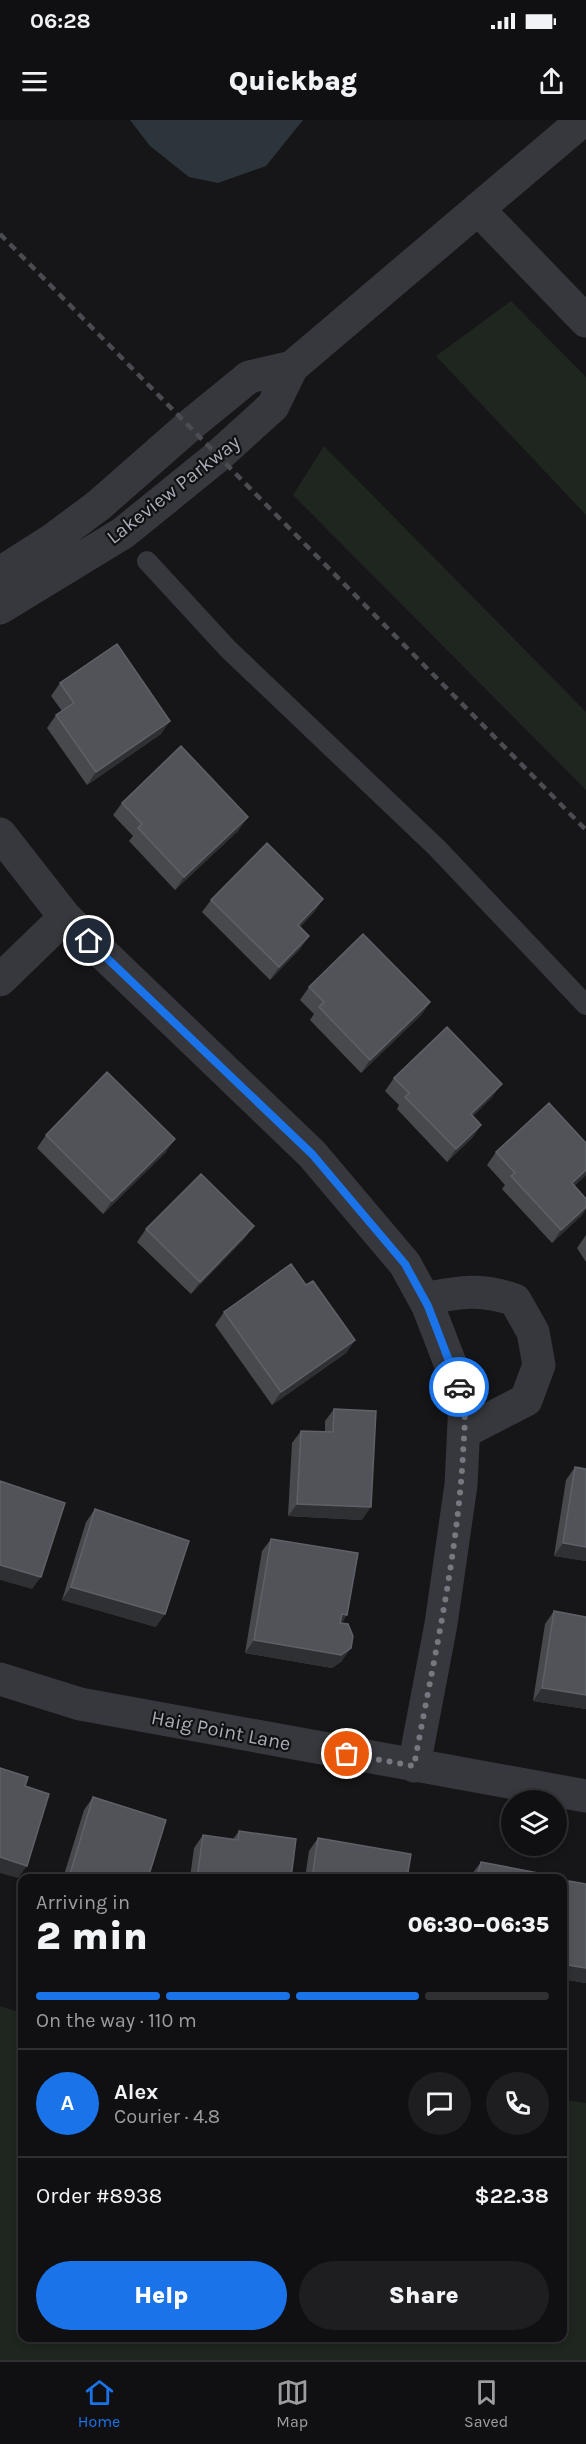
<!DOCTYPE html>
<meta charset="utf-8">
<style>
:root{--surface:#101012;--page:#1e1e20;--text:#f1f3f6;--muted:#9c9d9f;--line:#303032;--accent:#1a73e8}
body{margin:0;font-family:Karla,sans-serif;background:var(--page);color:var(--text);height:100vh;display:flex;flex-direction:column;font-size:22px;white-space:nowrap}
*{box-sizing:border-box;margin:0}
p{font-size:20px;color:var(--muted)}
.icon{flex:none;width:33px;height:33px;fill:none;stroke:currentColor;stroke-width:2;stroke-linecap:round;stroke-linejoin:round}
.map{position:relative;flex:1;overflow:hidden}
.sheet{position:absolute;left:18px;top:1754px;width:549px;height:468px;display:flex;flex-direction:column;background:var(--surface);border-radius:12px;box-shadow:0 3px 9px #0003,0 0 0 2px var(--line)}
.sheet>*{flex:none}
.buttons{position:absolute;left:501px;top:1670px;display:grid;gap:12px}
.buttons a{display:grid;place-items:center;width:66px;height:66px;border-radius:50%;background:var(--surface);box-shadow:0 3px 9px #0003,0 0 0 2px var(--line);font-size:30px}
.pin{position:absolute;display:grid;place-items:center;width:51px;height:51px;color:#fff;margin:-26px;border:3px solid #fff;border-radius:50%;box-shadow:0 2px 6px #0007}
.courier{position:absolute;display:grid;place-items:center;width:60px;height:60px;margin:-30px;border:4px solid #1a73e8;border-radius:50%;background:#fff;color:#222;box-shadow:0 2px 8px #0007}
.summary em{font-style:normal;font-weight:800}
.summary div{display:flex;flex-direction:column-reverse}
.summary{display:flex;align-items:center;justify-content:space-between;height:102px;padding:0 18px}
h1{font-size:39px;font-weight:800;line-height:45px}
.bar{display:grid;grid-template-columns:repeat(4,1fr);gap:9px 6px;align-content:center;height:72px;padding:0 18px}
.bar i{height:8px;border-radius:4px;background:var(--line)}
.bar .on{background:var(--accent)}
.bar p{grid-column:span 4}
.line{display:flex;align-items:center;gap:15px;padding:0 18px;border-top:2px solid var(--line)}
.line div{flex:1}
.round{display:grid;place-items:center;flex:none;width:63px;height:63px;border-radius:32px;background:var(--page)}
.primary-button{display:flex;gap:12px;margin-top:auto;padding:12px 18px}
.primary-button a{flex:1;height:69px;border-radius:36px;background:var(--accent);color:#fff;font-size:24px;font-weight:800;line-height:69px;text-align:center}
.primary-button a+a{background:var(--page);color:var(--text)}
.status{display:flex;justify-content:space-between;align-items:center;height:42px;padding:0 30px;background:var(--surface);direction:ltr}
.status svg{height:16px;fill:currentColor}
header{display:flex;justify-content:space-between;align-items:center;height:78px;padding:0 18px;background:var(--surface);font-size:27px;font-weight:800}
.dock{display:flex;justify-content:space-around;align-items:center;height:84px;border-top:2px solid var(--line);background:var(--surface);font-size:16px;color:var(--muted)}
.dock a{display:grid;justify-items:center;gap:3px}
.dock .on{color:var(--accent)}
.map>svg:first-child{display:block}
.green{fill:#1e261f}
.water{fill:#2c353c}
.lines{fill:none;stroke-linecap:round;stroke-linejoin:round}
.service{stroke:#37383d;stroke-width:20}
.minor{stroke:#37383d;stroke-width:33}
.tertiary{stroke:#37383d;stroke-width:33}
.rail{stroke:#4a4c52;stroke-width:4.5;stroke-dasharray:8 6;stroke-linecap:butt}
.wall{fill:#47494d}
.shaded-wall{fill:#2f3033}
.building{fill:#525359;stroke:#5f6168;stroke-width:1.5}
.done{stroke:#757880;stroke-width:6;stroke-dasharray:0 10.8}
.route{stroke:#1a73e8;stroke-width:8}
.labels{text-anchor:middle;stroke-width:4.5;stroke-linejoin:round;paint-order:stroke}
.street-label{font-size:20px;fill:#a8adb8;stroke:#111113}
</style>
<div class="status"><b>06:28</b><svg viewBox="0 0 49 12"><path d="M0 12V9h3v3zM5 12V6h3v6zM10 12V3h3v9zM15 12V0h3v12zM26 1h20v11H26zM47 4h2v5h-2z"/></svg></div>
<header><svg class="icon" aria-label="menu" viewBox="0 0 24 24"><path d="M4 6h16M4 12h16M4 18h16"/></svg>Quickbag<svg class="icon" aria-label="share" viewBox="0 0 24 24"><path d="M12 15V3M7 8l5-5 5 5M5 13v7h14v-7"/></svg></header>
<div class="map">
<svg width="586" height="2240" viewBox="0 0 586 2240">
<rect width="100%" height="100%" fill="#161618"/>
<path class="green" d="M511 181 586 257V395L436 236Z
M324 326 586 592V670L293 375Z
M0 1886 22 1893V2217H562L563 1980 586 1983V2240H0Z"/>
<path class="water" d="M130 0H303L266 46 218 63 189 57 150 26Z"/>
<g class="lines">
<path class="service" d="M147 441 228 529 437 728 586 885"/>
<path class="minor" d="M478 89 586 201
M0 714 65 797 312 1034 405 1144 428 1186 465 1282 461 1365 441 1504 414 1646
M0 860 65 797
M424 1179C460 1172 480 1168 515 1180L533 1212 539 1245 526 1280 464 1312
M0 1559 80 1584 586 1676"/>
<path class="tertiary" d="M0 453 52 420 99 385 189 306 249 257 292 247
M0 488 123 413 218 336 273 286 292 247 583 0"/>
<path class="rail" d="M0 114 586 710"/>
</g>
<path class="wall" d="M60 563 161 614 87 665 47 608 56 595 62 591 51 576Z
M122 683 239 710 175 770 129 721 133 716 113 695Z
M323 779 314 792 300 807 309 816 300 829 270 860 202 792 211 780Z
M309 867 430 882 421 895 361 953 310 900 314 894 300 880Z
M394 958 493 976 473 996 481 1005 472 1018 447 1042 397 989 399 985 385 971Z
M46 1015 166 1032 103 1094 37 1028Z
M586 1023V1055L574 1066 586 1079V1089L581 1096 552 1123 502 1069 505 1065 487 1045 496 1032Z
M146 1109 245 1118 191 1174 137 1122Z
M586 1115V1142L577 1128Z
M306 1165 355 1220 346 1233 272 1285 215 1205 224 1192Z
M334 1289 362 1400 288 1396 292 1323 301 1311 325 1312V1301Z
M575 1347 586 1441 554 1436 566 1360Z
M95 1389 156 1507 62 1480 86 1402Z
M271 1419 342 1503V1541L332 1548 245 1533 262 1431Z
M554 1491 586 1497V1589L533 1581 545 1504Z
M93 1677 148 1758H63L84 1690Z
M239 1711 291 1758H190L194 1728 203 1715 233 1719Z
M318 1718 407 1758H305L309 1731Z
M481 1742 543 1758H471L472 1754Z
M569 1761 586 1764V1863L562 1859V1770Z"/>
<path class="shaded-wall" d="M170 601 161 614 87 665 96 652Z
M248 697 239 710 175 770 184 757Z
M323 779 314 792 289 818 298 805Z
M309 816 300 829 270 860 279 847Z
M430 882 421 895 361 953 370 940Z
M502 964 493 976 462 1006 471 994Z
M481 1005 472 1018 447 1042 456 1029Z
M175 1019 166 1032 103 1094 112 1081Z
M586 1050V1055L563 1076 572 1063Z
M586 1087V1089L581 1096 552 1123 561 1110Z
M254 1106 245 1118 191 1174 200 1162Z
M355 1220 346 1233 272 1285 281 1272Z
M297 1384 371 1387 362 1400 288 1396Z
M563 1423 586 1427V1441L554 1436Z
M0 1445 41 1457 32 1469 0 1460Z
M71 1467 165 1494 156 1507 62 1480Z
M342 1494 347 1495 339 1508Z
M254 1520 351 1528 342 1541 332 1548 245 1533Z
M542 1568 586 1575V1589L533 1581Z
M0 1737 27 1746 18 1758 0 1753Z
M70 1754 82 1758H67Z
M562 1844 586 1848V1863L562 1859Z"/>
<path class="building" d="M117 524 170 601 96 652 56 595 74 583 60 563Z
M181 626 248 697 184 757 138 708 142 704 122 683Z
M267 723 323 779 298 805 309 816 279 847 211 780Z
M363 814 430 882 370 940 319 887 324 882 309 867Z
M447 907 502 964 471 994 481 1005 456 1029 405 977 409 973 394 958Z
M107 952 175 1019 112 1081 46 1015Z
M549 983 586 1023V1050L572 1063 586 1079V1087L561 1110 511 1056 515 1053 496 1032Z
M201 1054 254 1106 200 1162 146 1109Z
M291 1144 306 1165 313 1161 355 1220 281 1272 224 1192Z
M334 1289 376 1291 371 1387 297 1384 301 1311 333 1312Z
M575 1347 586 1349V1427L563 1423Z
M0 1361 65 1383 41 1457 0 1445Z
M95 1389 189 1421 165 1494 71 1467Z
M271 1419 358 1433 347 1495 342 1494 340 1503 348 1504 353 1516 351 1528 341 1535 254 1520Z
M554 1491 586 1497V1575L542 1568Z
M0 1648 28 1657 25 1666 49 1674 27 1746 0 1737Z
M93 1677 166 1700 148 1758H82L70 1754Z
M239 1711 296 1719 291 1758H197L203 1715 238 1720Z
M318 1718 411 1734 407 1758H312Z
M481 1742 544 1754 543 1758H477Z
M569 1761 586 1764V1848L562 1844V1803Z"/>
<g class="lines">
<path class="done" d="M347 1634 414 1646C433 1543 457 1439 463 1334 464 1311 468 1288 459 1267"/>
<path class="route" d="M89 821 312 1034 405 1144 428 1186 459 1267"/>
</g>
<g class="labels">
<g class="street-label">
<text transform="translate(173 369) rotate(-38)" y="7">Lakeview Parkway</text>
<text transform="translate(221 1610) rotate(11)" y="7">Haig Point Lane</text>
</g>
</g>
</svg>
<div class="buttons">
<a><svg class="icon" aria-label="layers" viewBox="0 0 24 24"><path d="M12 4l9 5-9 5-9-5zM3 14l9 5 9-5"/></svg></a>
</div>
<div class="pin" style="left:347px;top:1634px;background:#ea580c"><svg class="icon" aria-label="bag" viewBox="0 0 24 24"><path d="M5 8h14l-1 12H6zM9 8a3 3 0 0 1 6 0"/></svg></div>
<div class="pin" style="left:89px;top:821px;background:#1f2937"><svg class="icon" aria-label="home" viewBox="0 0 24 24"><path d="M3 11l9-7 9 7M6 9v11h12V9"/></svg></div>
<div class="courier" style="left:459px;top:1267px"><svg class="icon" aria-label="car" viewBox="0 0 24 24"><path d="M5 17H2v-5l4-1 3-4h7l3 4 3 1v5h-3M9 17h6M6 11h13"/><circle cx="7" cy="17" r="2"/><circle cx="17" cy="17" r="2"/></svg></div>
<section class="sheet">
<div class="summary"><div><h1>2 min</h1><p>Arriving in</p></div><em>06:30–06:35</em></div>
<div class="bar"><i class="on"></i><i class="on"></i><i class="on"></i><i></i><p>On the way · 110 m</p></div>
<div class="line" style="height:108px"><b class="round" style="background:var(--accent);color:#fff">A</b><div><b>Alex</b><p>Courier · 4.8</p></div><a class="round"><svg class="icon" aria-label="chat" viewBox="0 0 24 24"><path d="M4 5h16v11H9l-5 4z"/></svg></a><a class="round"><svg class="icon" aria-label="phone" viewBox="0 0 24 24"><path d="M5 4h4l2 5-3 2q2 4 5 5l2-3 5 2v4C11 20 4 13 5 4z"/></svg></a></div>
<div class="line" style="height:78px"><div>Order #8938</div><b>$22.38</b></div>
<div class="primary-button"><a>Help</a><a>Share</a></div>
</section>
</div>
<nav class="dock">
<a class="on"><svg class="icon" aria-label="home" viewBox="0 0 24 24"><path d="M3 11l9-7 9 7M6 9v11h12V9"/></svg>Home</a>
<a><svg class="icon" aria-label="map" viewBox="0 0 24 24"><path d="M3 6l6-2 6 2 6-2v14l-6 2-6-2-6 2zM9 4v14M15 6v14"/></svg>Map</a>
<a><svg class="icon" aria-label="saved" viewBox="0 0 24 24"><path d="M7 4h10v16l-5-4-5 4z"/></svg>Saved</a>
</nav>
